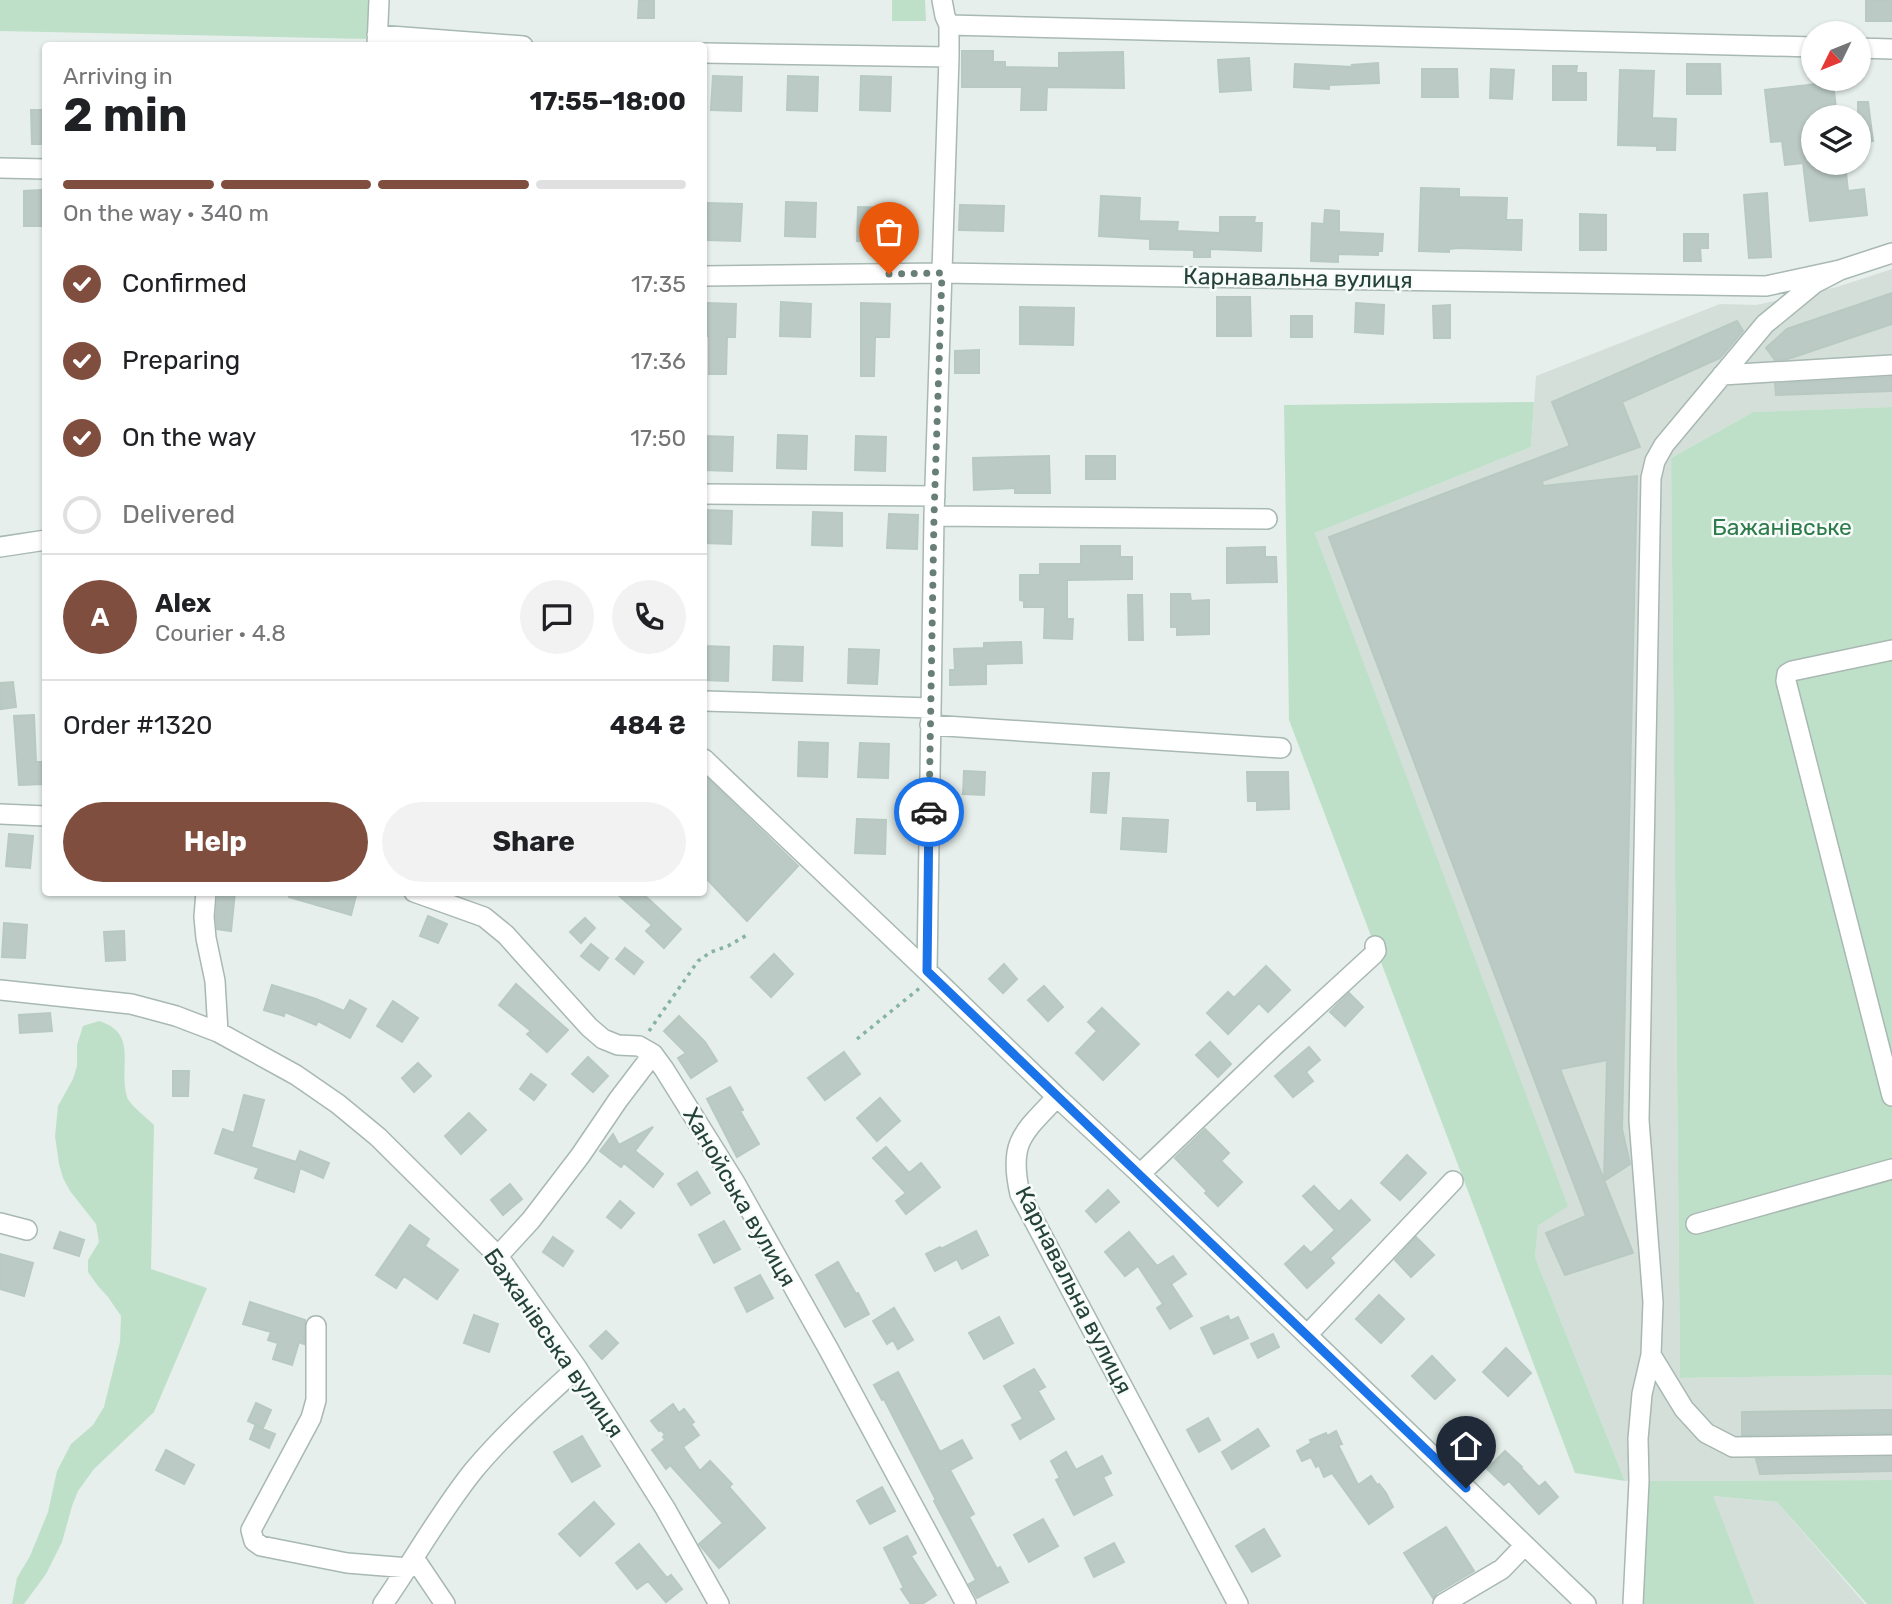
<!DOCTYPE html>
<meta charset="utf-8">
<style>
:root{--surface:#fff;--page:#f2f2f2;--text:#202124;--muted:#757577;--line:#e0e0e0;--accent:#7f4e3f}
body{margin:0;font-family:Rubik,sans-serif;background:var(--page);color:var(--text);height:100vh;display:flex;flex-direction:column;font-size:26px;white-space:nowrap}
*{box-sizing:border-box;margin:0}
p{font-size:23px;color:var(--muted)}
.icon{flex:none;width:38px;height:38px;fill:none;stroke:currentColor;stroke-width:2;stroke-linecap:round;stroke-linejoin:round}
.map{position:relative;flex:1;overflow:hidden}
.side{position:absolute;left:42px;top:42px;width:665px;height:854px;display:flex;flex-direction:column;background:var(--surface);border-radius:7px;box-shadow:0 2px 5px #0004}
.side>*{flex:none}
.needle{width:46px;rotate:227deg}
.tools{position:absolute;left:1801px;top:21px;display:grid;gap:14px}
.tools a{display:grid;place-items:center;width:70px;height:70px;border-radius:50%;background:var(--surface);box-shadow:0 2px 5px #0004;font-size:35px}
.pin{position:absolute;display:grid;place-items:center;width:60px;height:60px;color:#fff;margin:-72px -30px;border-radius:50% 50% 50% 0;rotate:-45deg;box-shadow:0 0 7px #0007}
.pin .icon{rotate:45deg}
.courier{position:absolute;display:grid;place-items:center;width:70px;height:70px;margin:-35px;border:5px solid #1a73e8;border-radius:50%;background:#fff;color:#222;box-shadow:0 2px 9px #0007}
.summary em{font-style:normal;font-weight:700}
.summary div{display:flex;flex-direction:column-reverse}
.summary{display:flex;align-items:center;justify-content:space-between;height:119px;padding:0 21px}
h1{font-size:46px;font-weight:700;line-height:52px}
.bar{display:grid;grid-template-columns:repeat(4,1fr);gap:10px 7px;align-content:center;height:84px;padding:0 21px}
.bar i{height:9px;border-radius:5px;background:var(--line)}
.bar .on{background:var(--accent)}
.bar p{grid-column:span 4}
.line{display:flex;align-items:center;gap:18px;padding:0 21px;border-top:2px solid var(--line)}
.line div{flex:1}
.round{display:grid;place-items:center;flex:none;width:74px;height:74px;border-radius:37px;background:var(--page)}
ol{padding:0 21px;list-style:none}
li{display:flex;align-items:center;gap:21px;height:77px}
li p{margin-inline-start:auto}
li .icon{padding:7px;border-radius:50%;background:var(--accent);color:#fff;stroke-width:4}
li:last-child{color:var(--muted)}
li i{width:38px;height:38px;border:4px solid var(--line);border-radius:50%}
.action{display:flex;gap:14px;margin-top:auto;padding:14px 21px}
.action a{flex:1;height:80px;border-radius:42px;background:var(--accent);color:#fff;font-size:28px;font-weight:700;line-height:80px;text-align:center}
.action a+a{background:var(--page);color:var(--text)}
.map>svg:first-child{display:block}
.built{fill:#d4dfda}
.green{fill:#bfe0c8}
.building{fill:#bbcac4;stroke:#b8c9c2;stroke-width:2}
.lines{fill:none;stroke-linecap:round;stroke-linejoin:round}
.minor-casing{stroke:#a8b8b2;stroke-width:22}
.path{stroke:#86b3a5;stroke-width:3.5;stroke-dasharray:3.5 5;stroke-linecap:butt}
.minor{stroke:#fff;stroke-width:19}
.done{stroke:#687f78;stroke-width:7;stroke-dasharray:0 12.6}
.route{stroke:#1a73e8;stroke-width:9}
.labels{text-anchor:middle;stroke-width:5;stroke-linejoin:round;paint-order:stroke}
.street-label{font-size:23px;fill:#24423a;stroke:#f7fbf9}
.park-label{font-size:23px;fill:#2d7a4b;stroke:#f7fbf9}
</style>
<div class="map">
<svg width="1892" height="1604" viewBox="0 0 1892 1604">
<rect width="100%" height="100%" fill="#e6efeb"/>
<path class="built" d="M1892 269V407L1753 412 1671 458 1680 1378 1892 1375V1480L1625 1481 1535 1257 1538 1226 1567 1206 1315 533 1531 447 1536 376 1720 304 1756 305 1837 287Z
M1712 1496 1777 1502 1865 1604H1755Z"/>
<path class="green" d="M0 0H370L366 39 0 31Z
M892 0H925L926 21H892Z
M1534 402 1531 447 1315 533 1568 1206 1538 1226 1535 1257 1625 1481 1575 1473 1289 720 1284 405Z
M1892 407V1375L1680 1378 1671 458 1753 412Z
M99 1021C139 1033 118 1067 127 1097 129 1104 147 1118 154 1125L151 1269 207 1288 154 1412 94 1469 78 1491 72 1506 62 1542 46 1574 24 1604H12L17 1578 30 1556 48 1512 57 1471 71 1444 93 1425 104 1407 120 1342 121 1316 108 1297 98 1286 88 1272V1260L99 1242 96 1224 70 1191 63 1178 59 1164 55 1136 58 1106 73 1079 77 1066V1045L83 1026Z
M1892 1480V1604H1867L1777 1502 1713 1496 1755 1604H1633L1639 1481Z"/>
<path class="building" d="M639 0H654V18H638Z
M1866 0H1892V21H1866Z
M962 51H993V62H1005V67L1059 68V53L1123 52 1124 88 1047 87 1046 110H1021L1022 87H962Z
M1249 58 1251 90 1220 92 1218 60Z
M1378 63 1379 83 1329 85V89L1294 87 1295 64 1353 67 1352 65Z
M1687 64H1720L1721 94H1687Z
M1553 66H1577L1576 73H1586V100H1553Z
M1422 69H1457L1458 97H1422Z
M1491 69 1514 70 1512 99 1490 98Z
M1620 70 1654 71 1652 118 1676 119 1675 150H1657V146L1618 145Z
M713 76 742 77 741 111 711 110Z
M788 76 818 77 817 111 787 110Z
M861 76 891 77 890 111 860 110Z
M1833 82 1837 117H1813V162L1807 163H1845L1848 191 1864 189 1867 215 1810 221 1803 163 1785 165 1782 141 1771 142 1765 90Z
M1858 102H1868L1873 141 1858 142Z
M31 110H46V144H32Z
M1421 188 1459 189V197L1507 198 1506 220H1522L1521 250 1458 248 1449 249V252L1419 251Z
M41 190 42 226H24V191Z
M1767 193 1771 257 1749 258 1744 195Z
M1101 196 1140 198 1139 221 1178 222 1177 231 1220 233V217H1255L1254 223H1262L1261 251 1210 249V257H1194V250L1150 249V239L1099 236Z
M786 202 816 203 815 237 785 236Z
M707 203 742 204 740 241 706 240Z
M960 205 1004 206 1003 231 959 230Z
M858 207 888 208 887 242 857 241Z
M1325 210 1339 211V232L1383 234 1382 251H1378V255L1338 254V262L1311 261 1312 223 1324 224Z
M1580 214 1606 215V250H1580Z
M1684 234H1708V248H1700L1701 261H1684Z
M1892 293V324L1788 359 1775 360 1766 348 1787 329Z
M1217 297H1250L1251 336H1217Z
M781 302 811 304 810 337 780 336Z
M706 303 736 304 735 337H727L726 374H709V336H705Z
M861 303 890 304 889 337H875L874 376H861Z
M1356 303 1384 305 1383 334 1355 332Z
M1450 305V338H1434L1433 306Z
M1020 307 1074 308 1073 345 1020 344Z
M1291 316H1312V337H1291Z
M1737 321 1743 331 1720 358 1622 402 1640 447 1542 481 1543 486 1637 476 1622 1129 1630 1164 1604 1181 1607 1060 1560 1069 1633 1253 1565 1275 1546 1233 1586 1216 1329 537 1570 446 1552 402Z
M979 350V373H955V351Z
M1892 377V391L1776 395 1775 384Z
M778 435 807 436 806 469 777 468Z
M704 436 733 437 732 471 704 470Z
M856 436 886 437 885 471 855 470Z
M1049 456 1050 493H1015V488L974 490 973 458Z
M1086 456H1115V479H1086Z
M704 510 732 511 731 544 704 543Z
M813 512 842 513V546L812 545Z
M889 514 918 515 917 549 887 548Z
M1081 546H1120V557H1132V579L1067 580V619H1073L1072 639 1044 638 1045 607H1024V601L1020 600V575H1040V564H1081Z
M1265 547V557H1276L1277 582 1227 583V548Z
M1171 594H1190L1191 601 1209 600V634L1177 635V627H1171Z
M1128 595H1142L1143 640H1129Z
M1021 642 1022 663 986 664V684L950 685V670H955L954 649 984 648V643Z
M704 646 729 647 728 681 704 680Z
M774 646 803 647 802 681 773 680Z
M849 649 879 650 877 684 848 683Z
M13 682 16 707 1 709 0 683Z
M34 715 36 762H43L44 784 19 785 14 716Z
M799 742 828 743 827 777 798 776Z
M860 743 889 744 888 778 858 777Z
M964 771 985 772 984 795 963 794Z
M1247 772H1288L1289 809 1257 810V801H1248Z
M1093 773H1109L1106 813 1091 812Z
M704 775 798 866 747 921 704 876Z
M1123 818 1168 820 1166 852 1121 849Z
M857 819 886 820 885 854 855 853Z
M9 834 33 836 30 868 6 866Z
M218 892H235L231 931 217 929 216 917Z
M290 892H357L351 915 289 897Z
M615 892H641L681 929 664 948 646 931 652 925Z
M428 916 447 924 438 943 420 936Z
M585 918 595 928 581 943 570 932Z
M4 923 27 925 25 958 2 957Z
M124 931 125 960 106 961 104 932Z
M591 944 608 958 599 970 581 956Z
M625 948 643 962 634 974 616 959Z
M774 954 793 974 771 997 751 977Z
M1004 964 1017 979 1003 993 989 979Z
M1266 966 1290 990 1268 1012 1259 1003 1228 1034 1207 1013 1228 992 1234 998Z
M516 984 568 1030 547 1052 527 1034 531 1031 499 1005Z
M272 985 316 999 344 1011 350 1000 366 1009 350 1038 318 1021 316 1025 285 1012 284 1016 264 1010Z
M1044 986 1063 1007 1048 1021 1028 1000Z
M1349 993 1363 1007 1345 1026 1330 1012Z
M393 1001 418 1018 402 1042 377 1026Z
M1102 1008 1139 1044 1103 1080 1076 1053 1097 1031 1088 1022Z
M50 1013 52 1031 20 1033 19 1015Z
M679 1016 705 1042 717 1061 691 1078 678 1058 686 1053 664 1031Z
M1210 1042 1231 1064 1218 1077 1196 1055Z
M1309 1047 1320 1060 1306 1072 1313 1081 1293 1097 1275 1076Z
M844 1052 860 1074 825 1100 808 1078Z
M588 1057 608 1076 593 1092 572 1074Z
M418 1063 431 1076 414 1092 402 1078Z
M173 1071H189L188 1096H173Z
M531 1074 546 1085 534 1100 520 1089Z
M730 1087 743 1110 740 1111 759 1144 737 1157 707 1099Z
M244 1095 264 1100 251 1147 296 1162 300 1151 329 1163 323 1178 300 1168 294 1192 255 1178 259 1168 215 1153 223 1129 234 1133Z
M880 1098 900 1121 877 1141 857 1118Z
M469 1113 486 1130 461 1154 445 1136Z
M653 1127 635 1151 663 1174 653 1187 624 1163 621 1167 600 1151 613 1134 619 1145Z
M1205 1129 1229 1153 1221 1161 1242 1182 1218 1206 1205 1193 1207 1191 1175 1158Z
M886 1147 909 1173 921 1163 940 1187 906 1214 896 1201 906 1193 873 1158Z
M1407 1155 1426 1173 1400 1200 1381 1183Z
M697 1172 710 1193 691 1205 678 1184Z
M510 1184 522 1199 503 1215 491 1200Z
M1314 1186 1339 1212 1351 1200 1370 1220 1330 1258 1334 1263 1307 1288 1285 1264 1304 1246 1311 1253 1335 1230 1303 1196Z
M1108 1190 1119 1202 1096 1222 1086 1211Z
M620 1201 634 1213 621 1228 607 1217Z
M724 1221 740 1249 714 1263 699 1235Z
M410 1225 429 1239 425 1246 458 1270 437 1299 404 1276 396 1288 376 1275Z
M976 1231 988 1255 962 1269 957 1259 935 1271 926 1254 940 1247 941 1249Z
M60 1232 84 1240 79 1256 54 1248Z
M1129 1232 1157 1266 1173 1256 1186 1274 1171 1284 1192 1316 1170 1329 1157 1308 1163 1304 1138 1266 1125 1276 1105 1252Z
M553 1237 573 1251 563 1266 543 1252Z
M1416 1237 1434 1255 1411 1277 1395 1260Z
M0 1254 33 1263 24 1296 0 1289Z
M838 1262 856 1294 858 1293 869 1314 845 1327 816 1275Z
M760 1275 773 1298 747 1312 735 1288Z
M1379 1295 1404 1319 1381 1343 1356 1319Z
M250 1302 305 1320 304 1344 299 1342 292 1365 273 1359 278 1343 268 1340 271 1332 243 1324Z
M894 1308 913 1340 898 1349 893 1340 887 1344 873 1321Z
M474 1315 498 1324 489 1352 464 1343Z
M1228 1316 1230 1321 1238 1317 1248 1338 1214 1354 1201 1328Z
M999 1317 1013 1343 984 1359 969 1333Z
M606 1331 618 1343 602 1359 590 1346Z
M1273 1334 1279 1347 1258 1358 1251 1344Z
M1506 1348 1531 1373 1508 1396 1483 1372Z
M1432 1356 1455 1380 1435 1399 1412 1376Z
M1034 1369 1045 1387 1038 1391 1054 1419 1020 1439 1012 1425 1023 1419 1004 1386Z
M898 1372 940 1452 962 1440 972 1458 950 1470 974 1514 969 1517 997 1569 1000 1567 1008 1582 977 1598 969 1584 976 1580 934 1501 936 1500 884 1399 882 1400 874 1385Z
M256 1403 271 1410 263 1428 248 1421Z
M673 1404 679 1413 684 1409 694 1422 691 1424 699 1435 683 1447 700 1471 710 1461 732 1484 729 1487 765 1528 719 1568 699 1544 723 1523 670 1465 666 1469 652 1450 665 1440 663 1437 665 1435 661 1430 659 1431 651 1421Z
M1892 1410V1433L1742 1435V1412Z
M1208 1418 1220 1440 1199 1452 1187 1430Z
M255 1426 275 1434 269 1448 250 1439Z
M1258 1429 1269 1446 1232 1469 1222 1452Z
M1336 1431 1342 1444 1338 1445 1358 1485 1371 1476 1377 1485 1379 1484 1386 1493 1393 1507 1369 1524 1332 1473 1324 1477 1319 1465 1316 1467 1311 1457 1302 1461 1297 1451 1311 1443 1310 1440 1326 1433 1327 1436Z
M582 1436 600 1466 572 1482 554 1452Z
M166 1450 194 1465 184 1484 156 1470Z
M1505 1451 1522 1467 1521 1468 1539 1487 1545 1482 1558 1497 1539 1514 1509 1481 1504 1485 1487 1469Z
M1066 1452 1076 1470 1102 1456 1111 1473 1103 1477 1112 1495 1074 1515 1056 1480 1060 1478 1051 1461Z
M1892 1457V1471L1760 1474 1756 1459Z
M882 1487 895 1511 870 1524 857 1501Z
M594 1502 614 1524 580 1556 559 1534Z
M1043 1519 1058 1546 1029 1562 1014 1535Z
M1446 1527 1474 1571 1437 1593 1433 1598 1404 1553Z
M1264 1529 1280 1556 1252 1572 1236 1546Z
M907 1536 916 1553 911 1556 936 1595 922 1604H911L901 1589 904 1588 884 1548Z
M1114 1543 1124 1562 1094 1577 1085 1558Z
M639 1544 667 1578 671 1575 682 1589 666 1602 648 1581 637 1589 616 1563Z"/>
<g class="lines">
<defs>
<path id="minor" d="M942 0 945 16 949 25V57L934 516 927 971 1057 1097C1023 1133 1008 1142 1020 1194L1238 1604
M949 25 1813 47
M377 35 523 46
M377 46 379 0
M1858 48 1892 49
M704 53 949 57
M0 168 46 169
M704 276 942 273 1766 286 1840 270 1892 253
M1722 375 1892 365
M704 494 935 496
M934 516 1267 519
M0 547 46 540
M1892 650 1792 671 1787 674 1786 681 1892 1096
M704 701 931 708
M930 725 1281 748
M704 759 927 971
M0 814 46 816
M206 892 204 917 206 938 215 981 218 1032
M414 892 484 917 506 935 589 1027 603 1039 618 1045 639 1046 653 1054 664 1069 734 1181 829 1350 966 1604
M0 990 131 1004 176 1016 218 1032 296 1075 338 1104 378 1137 498 1256 577 1368 665 1508 719 1604
M1057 1097 1140 1174 1586 1604
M1140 1174 1274 1046 1373 955 1376 951 1375 946
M0 1223 27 1230
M1696 1224 1892 1169
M498 1256 531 1220 580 1156 618 1100 653 1054
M316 1326V1400L311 1418 251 1530 254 1541 261 1546 347 1563 409 1568
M1307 1335 1453 1181
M1651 1355 1684 1409 1706 1433 1733 1447 1892 1445
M414 1558 445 1604
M383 1604C414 1560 440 1512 474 1470 505 1433 541 1401 577 1368
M1443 1604 1502 1569 1525 1545
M1633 1604 1639 1481 1638 1439 1642 1394 1651 1355 1653 1302 1639 1120 1651 478 1655 461 1664 445 1765 324 1815 283 1840 270"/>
</defs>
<use href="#minor" class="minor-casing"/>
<path class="path" d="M649 1031 698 961 711 952 728 946 747 935
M857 1039 921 987"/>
<use href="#minor" class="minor"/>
</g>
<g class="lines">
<path class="done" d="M889 274 942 273 934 516 929 812"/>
<path class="route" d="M929 812 927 971 1466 1488"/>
</g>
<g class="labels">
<g class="street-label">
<text transform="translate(1298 278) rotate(1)" y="8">Карнавальна вулиця</text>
<text transform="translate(740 1197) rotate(60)" y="8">Ханойська вулиця</text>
<text transform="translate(1074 1290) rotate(63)" y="8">Карнавальна вулиця</text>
<text transform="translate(554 1343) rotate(55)" y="8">Бажанівська вулиця</text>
</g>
<g class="park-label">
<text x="1782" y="535">Бажанівське</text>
</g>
</g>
</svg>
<div class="tools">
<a><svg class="needle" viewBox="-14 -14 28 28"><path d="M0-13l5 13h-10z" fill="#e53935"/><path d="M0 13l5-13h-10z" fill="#757577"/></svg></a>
<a><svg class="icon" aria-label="layers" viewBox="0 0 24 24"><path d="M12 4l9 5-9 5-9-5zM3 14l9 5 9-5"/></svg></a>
</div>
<div class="pin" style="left:889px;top:274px;background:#ea580c"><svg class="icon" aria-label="bag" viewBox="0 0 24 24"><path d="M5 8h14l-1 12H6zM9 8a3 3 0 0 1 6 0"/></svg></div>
<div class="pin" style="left:1466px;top:1488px;background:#1f2937"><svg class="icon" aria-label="home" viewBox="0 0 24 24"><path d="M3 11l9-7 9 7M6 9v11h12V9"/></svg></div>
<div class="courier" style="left:929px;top:812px"><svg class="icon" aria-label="car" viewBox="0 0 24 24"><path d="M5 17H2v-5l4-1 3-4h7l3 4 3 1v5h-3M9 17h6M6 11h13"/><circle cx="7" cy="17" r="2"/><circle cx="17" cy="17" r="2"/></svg></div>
<section class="side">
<div class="summary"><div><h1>2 min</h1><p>Arriving in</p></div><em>17:55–18:00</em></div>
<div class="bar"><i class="on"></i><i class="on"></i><i class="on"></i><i></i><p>On the way · 340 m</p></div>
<ol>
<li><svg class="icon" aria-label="check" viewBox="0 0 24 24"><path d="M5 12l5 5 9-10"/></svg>Confirmed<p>17:35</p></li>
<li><svg class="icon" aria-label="check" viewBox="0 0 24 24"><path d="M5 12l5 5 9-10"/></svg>Preparing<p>17:36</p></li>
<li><svg class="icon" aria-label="check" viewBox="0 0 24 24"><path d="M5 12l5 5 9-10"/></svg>On the way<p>17:50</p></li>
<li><i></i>Delivered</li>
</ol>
<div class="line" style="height:126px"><b class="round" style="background:var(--accent);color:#fff">A</b><div><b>Alex</b><p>Courier · 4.8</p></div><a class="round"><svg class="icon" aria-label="chat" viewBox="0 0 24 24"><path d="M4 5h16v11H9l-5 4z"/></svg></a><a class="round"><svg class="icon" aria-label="phone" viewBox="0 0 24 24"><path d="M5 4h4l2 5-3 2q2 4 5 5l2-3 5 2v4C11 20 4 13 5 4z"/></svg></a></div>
<div class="line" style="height:91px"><div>Order #1320</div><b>484 ₴</b></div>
<div class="action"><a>Help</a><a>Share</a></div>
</section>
</div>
